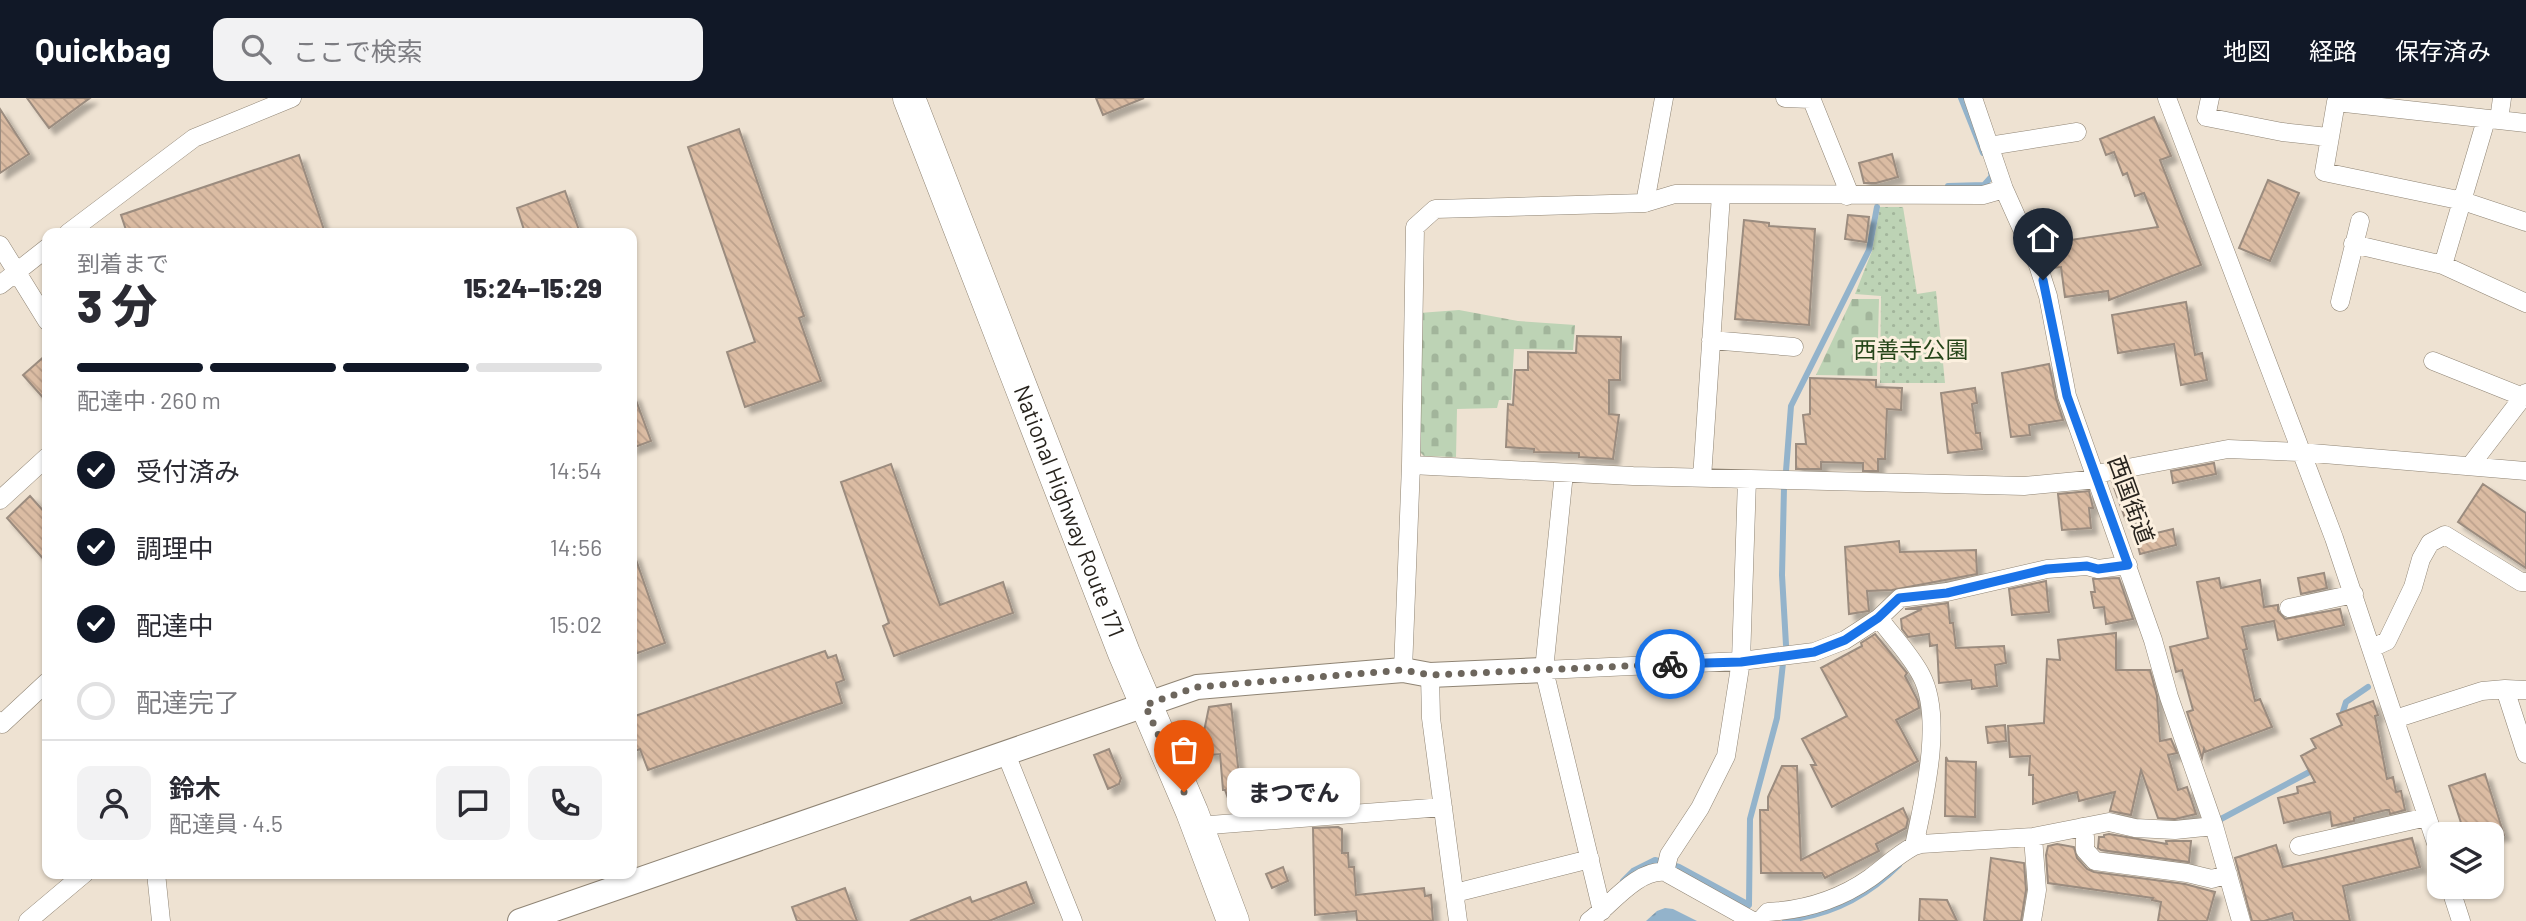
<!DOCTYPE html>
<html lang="ja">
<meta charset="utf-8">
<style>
:root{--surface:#fff;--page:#f2f2f3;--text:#2b2b33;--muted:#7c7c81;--line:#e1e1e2;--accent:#111827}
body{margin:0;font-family:Barlow,"Noto Sans JP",sans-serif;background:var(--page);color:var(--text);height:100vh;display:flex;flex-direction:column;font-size:26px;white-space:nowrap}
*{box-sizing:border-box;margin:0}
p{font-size:23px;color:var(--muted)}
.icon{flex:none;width:38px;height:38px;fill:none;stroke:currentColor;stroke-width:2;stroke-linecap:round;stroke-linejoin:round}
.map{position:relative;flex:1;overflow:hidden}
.side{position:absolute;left:42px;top:130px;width:595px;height:651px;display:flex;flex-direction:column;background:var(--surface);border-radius:14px;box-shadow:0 2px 5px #0004}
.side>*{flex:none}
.buttons{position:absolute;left:2427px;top:724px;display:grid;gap:14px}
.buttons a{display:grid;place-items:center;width:77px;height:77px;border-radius:14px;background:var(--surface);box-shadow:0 2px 5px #0004;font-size:35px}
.pin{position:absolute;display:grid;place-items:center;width:60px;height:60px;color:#fff;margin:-72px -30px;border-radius:50% 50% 50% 0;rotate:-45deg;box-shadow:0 0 7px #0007}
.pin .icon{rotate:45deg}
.courier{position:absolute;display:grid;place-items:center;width:70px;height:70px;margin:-35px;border:5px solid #1a73e8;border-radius:50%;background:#fff;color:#222;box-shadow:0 2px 9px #0007}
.bubble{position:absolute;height:49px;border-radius:14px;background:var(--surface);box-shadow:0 2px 5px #0004;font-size:23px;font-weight:800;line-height:49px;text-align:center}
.head em{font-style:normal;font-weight:800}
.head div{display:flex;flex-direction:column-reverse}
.head{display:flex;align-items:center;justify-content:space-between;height:119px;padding:0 35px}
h1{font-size:46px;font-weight:800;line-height:52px}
.bar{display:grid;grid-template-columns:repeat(4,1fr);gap:10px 7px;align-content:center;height:84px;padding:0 35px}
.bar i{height:9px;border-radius:5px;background:var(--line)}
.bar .on{background:var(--accent)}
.bar p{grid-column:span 4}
.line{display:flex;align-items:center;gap:18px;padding:0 35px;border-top:2px solid var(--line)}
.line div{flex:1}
.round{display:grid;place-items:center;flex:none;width:74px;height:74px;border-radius:14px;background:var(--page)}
ol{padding:0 35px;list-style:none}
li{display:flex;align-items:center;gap:21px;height:77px}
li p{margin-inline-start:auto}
li .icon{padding:7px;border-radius:50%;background:var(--accent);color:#fff;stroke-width:4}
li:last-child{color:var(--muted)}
li i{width:38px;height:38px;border:4px solid var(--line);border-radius:50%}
header{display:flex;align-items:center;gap:42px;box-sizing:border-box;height:98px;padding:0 35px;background:var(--accent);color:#fff}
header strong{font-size:33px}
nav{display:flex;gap:38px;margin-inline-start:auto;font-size:24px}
.search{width:490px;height:63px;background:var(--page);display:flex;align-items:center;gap:18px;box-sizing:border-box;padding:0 24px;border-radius:14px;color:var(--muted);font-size:26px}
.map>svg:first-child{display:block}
.cemetery{fill:url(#cemetery-stones)}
.park{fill:url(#park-dots)}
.water{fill:url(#water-ripples)}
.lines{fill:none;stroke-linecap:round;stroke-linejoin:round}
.stream{stroke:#93b3cb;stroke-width:6}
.building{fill:url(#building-back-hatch);stroke:#9b8c7f;stroke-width:2;filter:url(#shadow)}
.street-casing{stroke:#8f8474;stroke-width:19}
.secondary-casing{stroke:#8f8474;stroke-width:26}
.highway-casing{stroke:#8f8474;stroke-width:33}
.street{stroke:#fff;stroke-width:18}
.secondary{stroke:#fff;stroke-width:24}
.highway{stroke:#fff;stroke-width:32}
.done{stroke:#6d665d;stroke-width:7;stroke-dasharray:0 12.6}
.route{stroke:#1a73e8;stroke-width:9}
.labels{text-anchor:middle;stroke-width:6;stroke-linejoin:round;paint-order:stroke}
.park-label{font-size:23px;fill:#26461a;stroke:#fcf0df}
.street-label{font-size:23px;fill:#28241e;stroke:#fcf0df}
</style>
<header>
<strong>Quickbag</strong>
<div class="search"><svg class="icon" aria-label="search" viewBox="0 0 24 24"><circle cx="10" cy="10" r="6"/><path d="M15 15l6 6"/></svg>ここで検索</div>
<nav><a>地図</a><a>経路</a><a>保存済み</a></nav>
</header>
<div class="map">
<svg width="2526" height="823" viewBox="0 0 2526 823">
<defs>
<pattern id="cemetery-stones" width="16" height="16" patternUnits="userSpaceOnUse" patternTransform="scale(1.75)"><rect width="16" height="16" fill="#bdd3b5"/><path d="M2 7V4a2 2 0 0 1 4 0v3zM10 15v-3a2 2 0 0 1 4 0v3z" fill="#a2b59b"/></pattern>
<pattern id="park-dots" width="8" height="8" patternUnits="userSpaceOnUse" patternTransform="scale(1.75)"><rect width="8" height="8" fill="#bdd3b5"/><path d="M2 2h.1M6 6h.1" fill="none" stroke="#a2b59b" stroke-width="1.8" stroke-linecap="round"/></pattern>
<pattern id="water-ripples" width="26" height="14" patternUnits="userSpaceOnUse" patternTransform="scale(1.75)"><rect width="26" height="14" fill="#93b3cb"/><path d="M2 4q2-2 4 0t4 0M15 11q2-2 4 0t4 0" fill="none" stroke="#7891a4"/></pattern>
<pattern id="building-back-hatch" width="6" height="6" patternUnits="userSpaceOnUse" patternTransform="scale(1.75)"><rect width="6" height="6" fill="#dbbca3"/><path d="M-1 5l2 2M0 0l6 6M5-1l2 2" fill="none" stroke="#bca18c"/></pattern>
<filter id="shadow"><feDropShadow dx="6" dy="6" stdDeviation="2" flood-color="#0004"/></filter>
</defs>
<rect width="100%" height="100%" fill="#eee2d2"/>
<path class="cemetery" d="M1852 201H1879L1877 278 1816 277Z
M1459 212 1518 223 1575 227 1573 252 1514 251 1511 302H1499L1497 310 1457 311 1456 359 1424 358 1417 351 1419 215Z"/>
<path class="park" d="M1880 109H1903L1917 196 1936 193 1945 285H1880L1881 198 1855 196 1872 153Z"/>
<path class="water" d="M1665 810 1673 811 1697 823H1646L1657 813Z"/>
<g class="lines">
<path class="stream" d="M1961 0 1983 55
M1948 88 1984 87 1992 78 1991 75
M1786 373 1791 308 1869 152 1877 109
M1784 390 1782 477 1786 547
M2341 620 2346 604 2368 589
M2221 721 2315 671
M1623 783 1633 773 1655 762 1679 769 1749 807 1750 721 1777 620 1783 565
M1785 822C1830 818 1868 798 1899 767"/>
</g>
<path class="building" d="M27 0H90L49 30Z
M1096 0H1144L1103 17Z
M0 11 29 56 0 75Z
M2154 19 2171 58 2160 62 2201 167 2109 202 2108 193 2065 199 2061 169 2053 170 2050 145 2158 129 2144 95 2135 98 2127 75 2123 77 2114 54 2106 57 2100 41Z
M739 31 804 218 799 220 821 283 745 309 727 254 755 244 688 49Z
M1892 56 1898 79 1876 85H1864L1859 65Z
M299 57 325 135H127L121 117Z
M2268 82 2299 95 2270 163 2239 150Z
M565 93 580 135H525L517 110Z
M1848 117 1869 119 1866 144 1845 141Z
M1744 122 1769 125V128L1815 131 1809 227 1735 221Z
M2186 204 2195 257 2202 255 2207 282 2181 287 2174 246 2118 255 2112 217Z
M1577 238 1621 239 1620 282H1609V316L1619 317 1613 361 1579 359V355L1534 354V351L1506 349 1508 306 1513 307 1515 272H1528V254L1576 255Z
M47 256V304L23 277Z
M2049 266 2056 300 2063 322 2029 327 2030 337 2011 339 2002 275Z
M1810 280 1876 282V289L1902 290 1901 312 1887 311 1885 361H1878V373H1863V365L1821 364V371H1796V346H1806L1803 317 1810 316Z
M1975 290 1977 305 1972 306 1976 335H1980L1982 351 1948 355 1941 295Z
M632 297H634L651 343 632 350Z
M2214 365 2216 376 2173 385 2171 373Z
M891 366 940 507 1003 484 1013 515 894 558 883 528 889 525 841 384Z
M2129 381 2142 417 2126 423 2112 384Z
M2483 386 2526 415V470L2458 424Z
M2089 393 2093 410H2089L2091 430 2062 432 2058 396Z
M30 398 47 417V465L7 420Z
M2173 431 2176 447 2140 456 2136 440Z
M1899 443 1900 454 1976 452 1977 476 1892 492 1867 493 1869 513 1849 516 1845 449Z
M632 456H634L665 545 632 557Z
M2324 475 2327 490 2301 496 2298 480Z
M2119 480 2133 521 2106 526 2104 509 2094 510 2091 494H2095L2093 481Z
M2219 480 2221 490 2260 482 2264 509 2278 507V513L2285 521 2340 511 2344 527 2278 542 2274 523 2242 529 2247 551 2243 552 2255 603 2260 601 2272 629 2205 654 2204 651 2202 660 2187 614 2193 612 2182 572 2176 574 2170 549 2208 540 2197 484Z
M2046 483 2049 514 2012 517 2009 491Z
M1948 505 1950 525H1953L1956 550 2004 548 2006 565 1995 567 1997 588 1972 591 1971 582 1939 585 1937 547 1930 548 1929 536 1908 539 1902 531 1901 521 1922 511H1905Z
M2116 535V572H2150L2157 598 2160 643 2171 641 2177 655 2168 657 2178 692 2187 689 2196 716 2175 721 2158 720 2141 672 2131 717 2110 713 2115 694 2079 703 2077 694 2033 706V677H2029L2030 658 2010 659 2008 628 2044 625 2047 561 2060 562 2058 542Z
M1875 536 1907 575 1905 578 1918 603 1919 610 1896 622 1918 663 1832 709 1811 667H1816L1802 641 1847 618 1821 570 1862 548 1861 545Z
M825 553 828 560 836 557 844 582 836 585 842 605 648 672 640 651 632 654V619Z
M2373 603 2378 617 2375 618 2387 681 2393 679 2396 694 2401 693 2405 712 2390 716 2389 712H2386L2354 720V723L2332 728 2330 714 2284 725 2278 700 2298 695 2297 689 2315 684 2301 658 2316 650 2311 641 2342 627 2337 616Z
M1231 606 1243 713 1233 714 1225 692H1223L1220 656 1210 657 1203 638 1209 609Z
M2005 627 2006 643 1988 645 1986 629Z
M1109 651 1121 680 1119 686 1108 691 1094 657Z
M1946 659 1948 663 1976 664 1975 719 1945 718Z
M1782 668H1797L1801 762 1903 710 1908 721 1906 730 1876 746 1879 753 1825 780 1822 775H1761L1760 712H1768V699Z
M2485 676 2504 737H2465L2449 688Z
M1338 729 1342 731V755H1348L1349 769H1354L1356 797 1424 790 1425 798 1431 797 1433 823H1357L1356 813 1315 817 1313 730Z
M2109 736 2167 746 2166 743H2191L2189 764 2101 752 2098 750 2099 739H2104V737Z
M2412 740 2420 769 2343 788 2350 823H2294L2292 815 2264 823H2252L2235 760 2276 747 2283 769Z
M2057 746 2074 749 2077 760 2087 771 2094 774 2185 786 2215 794 2207 823H2158L2161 804 2152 802 2153 800 2048 785 2046 757 2048 748Z
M1991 760 2024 765 2026 792 2021 823H1984Z
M1283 769 1288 783 1272 790 1266 776Z
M1026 784 1034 805 989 823H910L970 799 972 804Z
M845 790 857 823H797L792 809Z
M1920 801 1947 802 1957 823H1919Z"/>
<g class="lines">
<defs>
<path id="street" d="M1785 0 1811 1
M1811 0 1848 92 1847 98
M1973 0 2004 91 2038 167 2048 198 2067 298 2153 542 2169 599 2214 728 2241 823
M2167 0 2334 440 2440 757
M2210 0 2206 19 2282 34 2328 39
M2499 22 2502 0
M2526 25 2336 4 2324 74 2463 103 2526 124
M1989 48 2077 34
M1645 105 1664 0
M68 135 194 40 292 0
M2353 146 2443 167 2526 205
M0 147 47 223
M2443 167 2486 22
M0 187 47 150
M2340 204 2360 123
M1711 242 1794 249
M2433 263 2523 299
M1411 367 1633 378 2024 388 2098 381
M2470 368 2526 295
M1564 375 1544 572 1602 813
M2096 376 2228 351 2300 354 2526 373
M1702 380 1721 97
M0 402 47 359
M2289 510 2354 496
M2372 550 2387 543 2413 489 2421 461 2430 445 2445 437 2521 484H2526
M1403 572 1411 367 1415 129 1435 111 1645 105 1675 96 1983 97 2004 91
M1544 572 1741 563 1814 554 1845 542 1879 520 1900 500 1947 494 2047 471 2087 468 2098 471 2128 467
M1430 577 1431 620 1458 823
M2526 592 2505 591 2526 656
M2395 621 2482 593 2505 591
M0 623 2 626 47 584
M1006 656 1073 823
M1197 728 1443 709
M2082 729 2085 739V752L2095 763 2187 775 2212 781 2228 776
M1914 748 1921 746 2033 739 2109 724 2135 730 2175 732 2214 728
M2299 748 2427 719
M1665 774 1669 757 1700 710 1726 658 1741 563 1747 381
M156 775 161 823
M2450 789 2461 823
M1455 795 1590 761
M28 823 85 775
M1589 823C1610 808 1637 771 1665 774L1753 823
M1760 823 1768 814C1805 812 1840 801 1870 780 1885 769 1897 757 1914 748 1924 701 1944 620 1921 577 1910 556 1892 538 1879 520
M2032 823 2037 792 2033 739"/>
<path id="secondary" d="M520 823 1197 589 1403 572 1430 577 1544 572"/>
<g id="highway">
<path id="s1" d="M909 0 1124 555 1192 714 1233 823"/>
</g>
</defs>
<use href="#street" class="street-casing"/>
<use href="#secondary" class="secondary-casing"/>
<use href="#highway" class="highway-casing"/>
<use href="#street" class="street"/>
<use href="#secondary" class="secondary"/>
<use href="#highway" class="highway"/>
</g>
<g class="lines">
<path class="done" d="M1184 694 1145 607 1197 589 1403 572 1430 577 1670 566"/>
<path class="route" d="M1670 566 1741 564 1814 554 1845 542 1878 520 1899 500 1947 495 2047 471 2087 468 2098 471 2128 467 2067 298 2043 182"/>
</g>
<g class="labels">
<g class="park-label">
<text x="1911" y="260">西善寺公園</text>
</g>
<g class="street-label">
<text transform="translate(2131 402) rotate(70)" y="8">西国街道</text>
<text dy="8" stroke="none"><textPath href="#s1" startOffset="443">National Highway Route 171</textPath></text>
</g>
</g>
</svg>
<div class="buttons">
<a><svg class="icon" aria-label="layers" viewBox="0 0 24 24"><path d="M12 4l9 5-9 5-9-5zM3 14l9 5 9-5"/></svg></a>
</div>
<div class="pin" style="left:1184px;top:694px;background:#ea580c"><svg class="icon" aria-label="bag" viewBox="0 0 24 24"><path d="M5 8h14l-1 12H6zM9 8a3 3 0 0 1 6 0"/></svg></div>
<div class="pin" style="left:2043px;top:182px;background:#1f2937"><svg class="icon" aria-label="home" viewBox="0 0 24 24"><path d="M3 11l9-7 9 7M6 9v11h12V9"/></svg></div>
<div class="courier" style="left:1670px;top:566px"><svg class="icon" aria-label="bike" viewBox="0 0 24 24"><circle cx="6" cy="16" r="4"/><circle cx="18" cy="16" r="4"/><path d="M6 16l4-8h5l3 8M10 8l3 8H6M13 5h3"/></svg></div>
<div class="bubble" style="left:1227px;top:670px;width:133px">まつでん</div>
<section class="side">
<div class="head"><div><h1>3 分</h1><p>到着まで</p></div><em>15:24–15:29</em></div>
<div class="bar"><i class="on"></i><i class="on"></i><i class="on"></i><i></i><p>配達中 · 260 m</p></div>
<ol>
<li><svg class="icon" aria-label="check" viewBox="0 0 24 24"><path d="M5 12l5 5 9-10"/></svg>受付済み<p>14:54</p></li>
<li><svg class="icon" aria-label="check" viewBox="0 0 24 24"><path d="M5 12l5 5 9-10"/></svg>調理中<p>14:56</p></li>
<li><svg class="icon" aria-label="check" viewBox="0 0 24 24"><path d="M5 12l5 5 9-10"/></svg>配達中<p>15:02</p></li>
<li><i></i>配達完了</li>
</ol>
<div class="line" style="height:126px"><a class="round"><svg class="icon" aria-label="person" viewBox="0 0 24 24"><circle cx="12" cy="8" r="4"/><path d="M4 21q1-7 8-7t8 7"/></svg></a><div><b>鈴木</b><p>配達員 · 4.5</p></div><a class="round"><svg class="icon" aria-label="chat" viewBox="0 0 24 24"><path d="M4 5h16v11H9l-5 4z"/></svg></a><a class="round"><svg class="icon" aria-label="phone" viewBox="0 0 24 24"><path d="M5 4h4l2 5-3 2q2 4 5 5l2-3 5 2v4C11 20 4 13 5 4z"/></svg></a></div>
</section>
</div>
